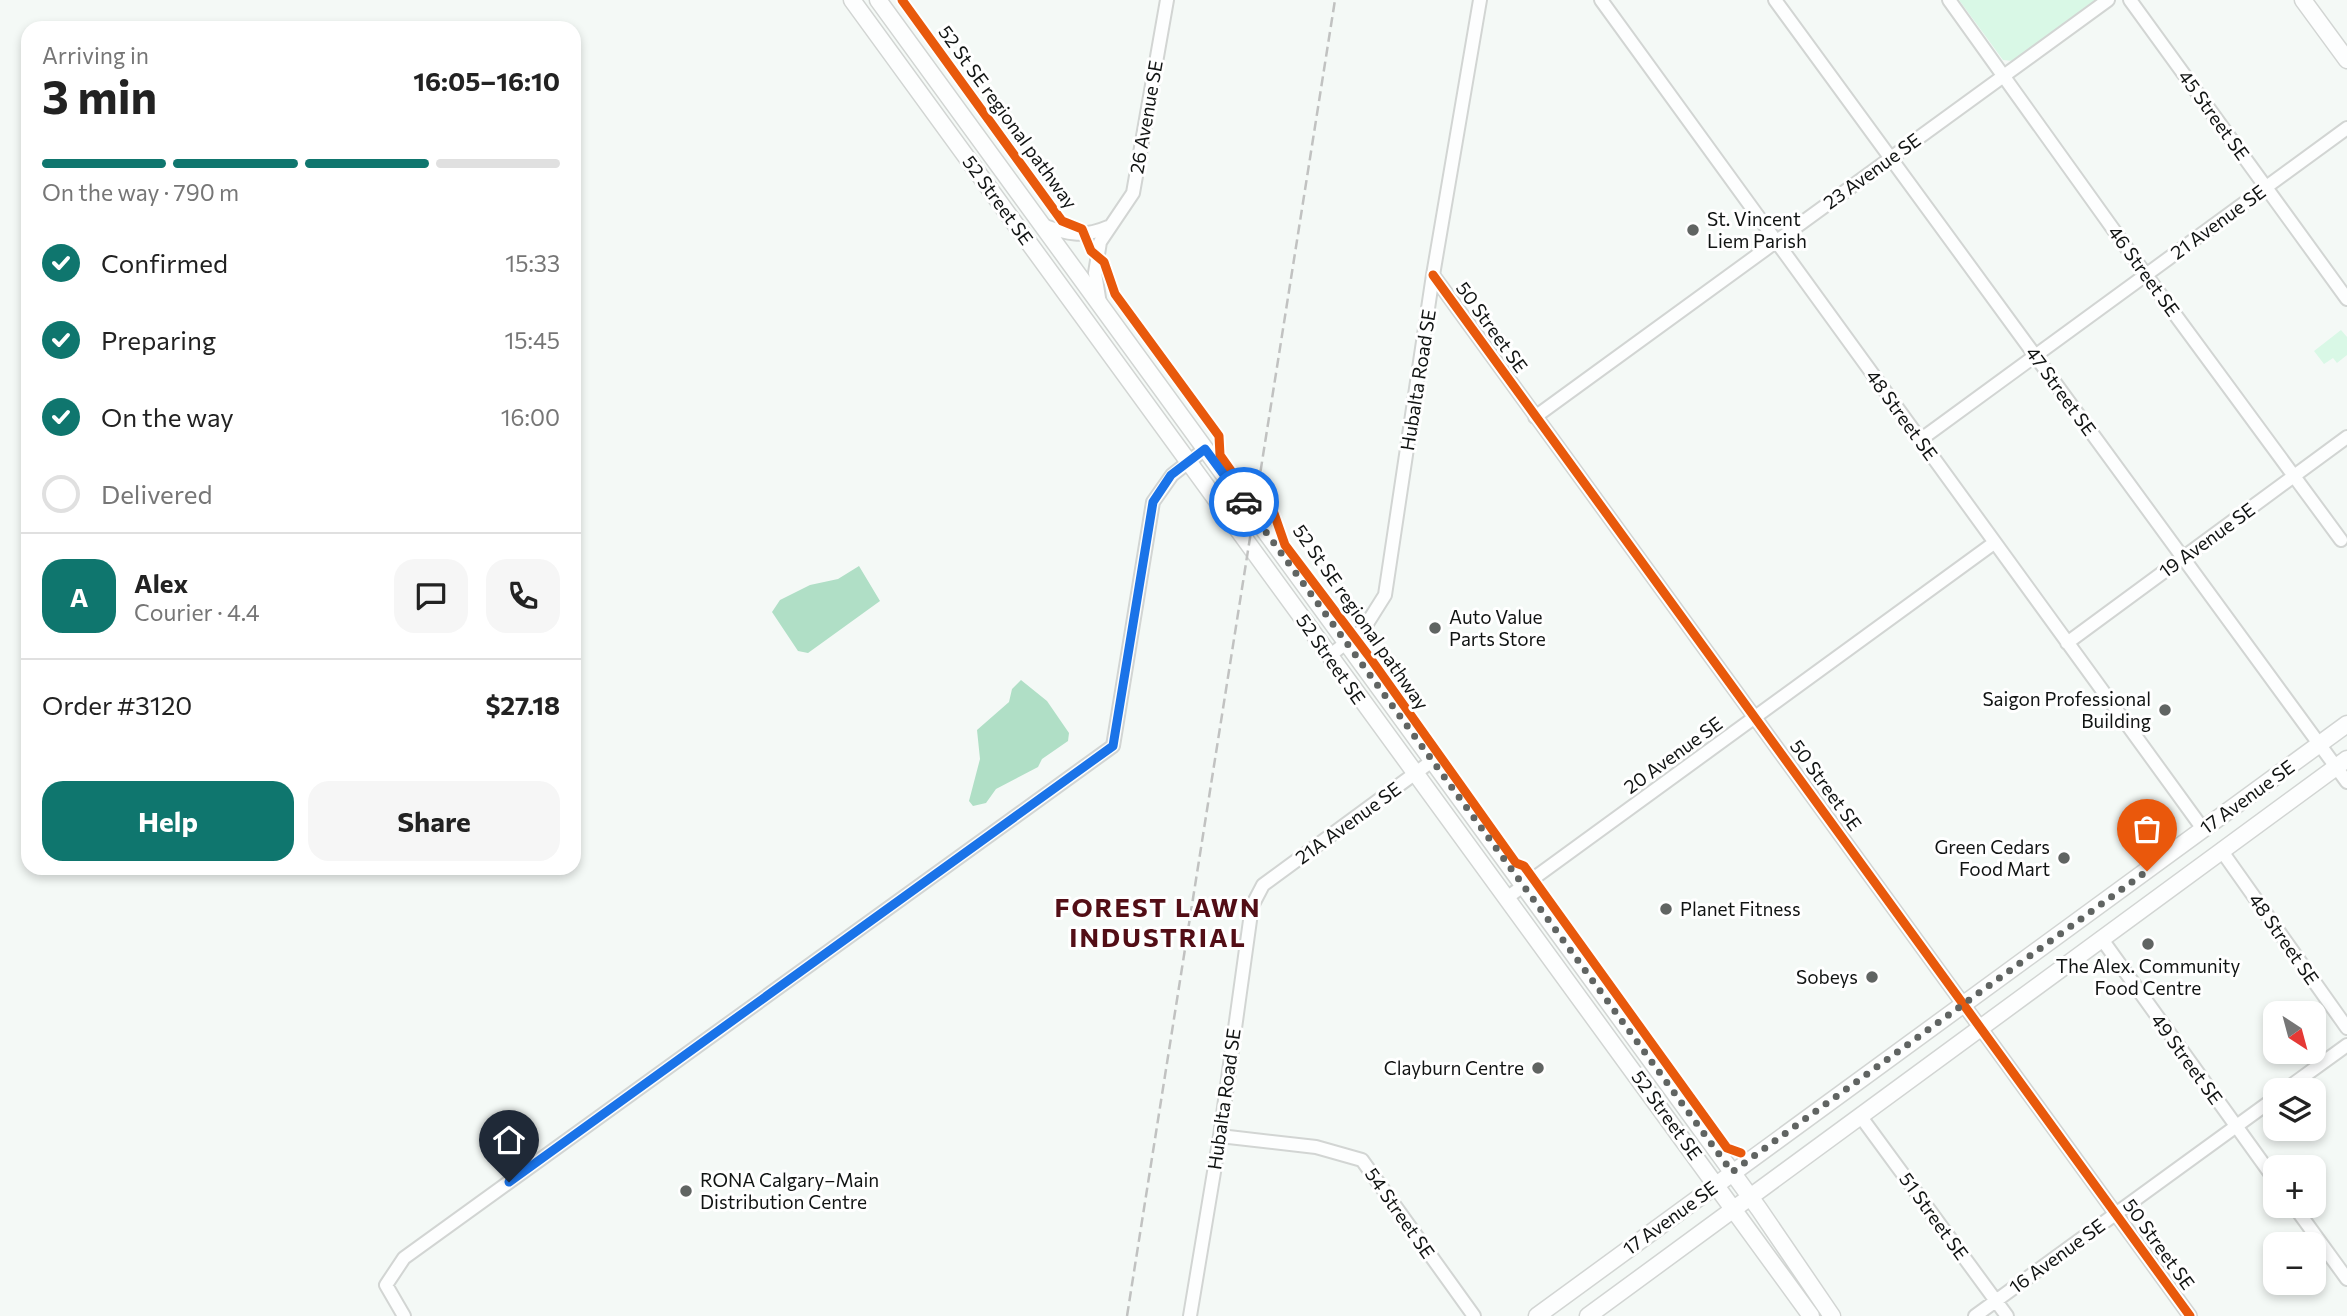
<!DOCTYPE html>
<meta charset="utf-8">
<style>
:root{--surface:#fff;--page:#f6f6f6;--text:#222;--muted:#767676;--line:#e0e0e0;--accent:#0f766e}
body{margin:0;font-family:Commissioner,sans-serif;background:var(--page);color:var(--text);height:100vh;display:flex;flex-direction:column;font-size:26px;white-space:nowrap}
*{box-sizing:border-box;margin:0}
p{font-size:23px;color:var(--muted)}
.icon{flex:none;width:38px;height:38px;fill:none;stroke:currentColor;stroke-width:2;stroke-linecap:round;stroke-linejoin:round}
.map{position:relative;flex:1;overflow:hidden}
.side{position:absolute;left:21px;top:21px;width:560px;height:854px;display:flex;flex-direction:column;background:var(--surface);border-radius:21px;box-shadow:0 4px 10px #0003}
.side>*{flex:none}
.needle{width:46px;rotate:144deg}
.buttons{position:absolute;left:2263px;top:1001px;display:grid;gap:14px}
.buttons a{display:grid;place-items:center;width:63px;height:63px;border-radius:14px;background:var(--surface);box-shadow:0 4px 10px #0003;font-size:35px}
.pin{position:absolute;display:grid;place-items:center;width:60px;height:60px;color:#fff;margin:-72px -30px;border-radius:50% 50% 50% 0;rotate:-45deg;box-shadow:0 0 7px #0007}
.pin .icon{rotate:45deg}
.courier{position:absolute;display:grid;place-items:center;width:70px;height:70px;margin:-35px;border:5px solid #1a73e8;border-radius:50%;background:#fff;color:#222;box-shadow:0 2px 9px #0007}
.head em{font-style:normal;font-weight:700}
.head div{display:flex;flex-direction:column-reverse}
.head{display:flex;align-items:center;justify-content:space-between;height:119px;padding:0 21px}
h1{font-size:46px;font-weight:700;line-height:52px}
.bar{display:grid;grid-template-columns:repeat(4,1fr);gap:10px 7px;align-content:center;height:84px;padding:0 21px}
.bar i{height:9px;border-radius:5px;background:var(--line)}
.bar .selected{background:var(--accent)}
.bar p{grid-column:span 4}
.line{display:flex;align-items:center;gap:18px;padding:0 21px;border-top:2px solid var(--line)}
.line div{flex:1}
.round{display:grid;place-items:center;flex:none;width:74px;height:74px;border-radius:21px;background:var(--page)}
ol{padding:0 21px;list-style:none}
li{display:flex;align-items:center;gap:21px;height:77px}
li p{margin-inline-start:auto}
li .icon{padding:7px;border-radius:50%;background:var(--accent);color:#fff;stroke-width:4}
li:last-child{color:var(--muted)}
li i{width:38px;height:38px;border:4px solid var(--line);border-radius:50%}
.action{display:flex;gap:14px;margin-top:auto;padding:14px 21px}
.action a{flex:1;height:80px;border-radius:21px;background:var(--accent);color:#fff;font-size:28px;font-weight:700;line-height:80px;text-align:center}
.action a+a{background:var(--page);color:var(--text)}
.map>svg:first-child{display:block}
.green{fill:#d9f8e6}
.water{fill:#b0dfc6}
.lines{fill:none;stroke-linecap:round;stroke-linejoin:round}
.street-casing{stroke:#d2d5d3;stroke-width:16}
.secondary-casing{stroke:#d2d5d3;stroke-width:19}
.street{stroke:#fdfefe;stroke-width:12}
.secondary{stroke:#fdfefe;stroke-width:16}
.rail{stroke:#c1c2c1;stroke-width:2.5;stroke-dasharray:10 5;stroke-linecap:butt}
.cycleway-casing{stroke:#fff;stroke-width:13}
.cycleway{stroke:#e8590c;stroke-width:9}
.done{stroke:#606462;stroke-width:7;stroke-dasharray:0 12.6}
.route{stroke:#1a73e8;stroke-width:9}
.poi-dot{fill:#606462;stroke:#fff;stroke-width:2.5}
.labels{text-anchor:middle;stroke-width:6;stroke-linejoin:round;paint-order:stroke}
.street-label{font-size:19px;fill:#111413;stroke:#fff}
.poi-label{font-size:19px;fill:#111413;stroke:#fff;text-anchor:start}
.district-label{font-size:26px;font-weight:bold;letter-spacing:2px;fill:#530e16;stroke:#fff}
</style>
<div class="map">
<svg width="2347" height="1316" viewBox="0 0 2347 1316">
<rect width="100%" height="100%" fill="#f4f9f6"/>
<path class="green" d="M1959 0H2097L2013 61 2003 60Z
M2341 330 2347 337V355L2337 363 2333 358 2324 364 2314 351Z"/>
<path class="water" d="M859 566 880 601 808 653 798 651 772 612 780 600 810 585 838 579Z
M1021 680 1047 701 1069 733 1068 741 1042 759 1038 767 996 789 986 803 973 806 969 801 980 759 977 730 1009 702 1012 689Z"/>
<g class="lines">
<defs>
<path id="street" d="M1601 0 2203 829
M1775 0 2347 782
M1949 0 2146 275 2341 540
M2130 0 2347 299
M1042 225C1067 234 1083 238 1108 227
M1433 275 2190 1316
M1100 304 1095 273 1100 242 1133 193 1167 0
M1535 417 2108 0
M1920 440 2347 128
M2067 643 2347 437
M1329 656 1363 630 1385 595 1433 275 1480 0
M2221 850 2347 1028
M1508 897 1994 543
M2101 938 2275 1180
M2285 1090 2347 1045
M1861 1117 2007 1316
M1220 1136 1316 1147 1362 1160 1474 1316
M2294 1206 2347 1279
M404 1316 386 1285 404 1258 1113 746 1153 502 1172 475 1205 449
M1190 1316 1220 1136 1252 906 1263 885 1432 761
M1975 1316 2275 1098"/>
<path id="secondary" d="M852 0 1811 1316
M878 0 1759 1209 1832 1316
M2303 0 2347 60
M1537 1316 2347 724
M1588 1316 2347 759"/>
</defs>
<use href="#street" class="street-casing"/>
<use href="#secondary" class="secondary-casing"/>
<use href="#street" class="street"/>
<use href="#secondary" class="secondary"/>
<path class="rail" d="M1127 1316 1335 0"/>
<defs>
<path id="cycleway" d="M902 0 1062 221 1082 229 1091 251 1104 262 1115 294 1219 436 1220 455 1244 489 1269 499 1285 545 1368 655 1501 842 1516 863 1524 866 1727 1148 1741 1153
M1433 275 2190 1316"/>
</defs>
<use href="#cycleway" class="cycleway-casing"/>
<use href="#cycleway" class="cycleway"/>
</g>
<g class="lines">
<path class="done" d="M1244 502 1732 1172 2147 871"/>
<path class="route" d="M509 1182 1113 746 1153 502 1171 475 1205 449 1244 502"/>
</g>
<g class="poi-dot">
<circle cx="1693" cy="230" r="7"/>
<circle cx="1435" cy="628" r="7"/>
<circle cx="2165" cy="710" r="7"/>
<circle cx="2064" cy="858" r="7"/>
<circle cx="1666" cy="909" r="7"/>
<circle cx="2148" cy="944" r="7"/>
<circle cx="1872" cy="977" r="7"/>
<circle cx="1538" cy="1068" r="7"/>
<circle cx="686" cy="1191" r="7"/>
</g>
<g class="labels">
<g class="street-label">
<text transform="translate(2214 115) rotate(54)" y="7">45 Street SE</text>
<text transform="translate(1008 117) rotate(54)" y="7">52 St SE regional pathway</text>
<text transform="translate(1146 117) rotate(-80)" y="7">26 Avenue SE</text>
<text transform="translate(1872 171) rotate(-36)" y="7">23 Avenue SE</text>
<text transform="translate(998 200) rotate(54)" y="7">52 Street SE</text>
<text transform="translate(2218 222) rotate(-36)" y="7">21 Avenue SE</text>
<text transform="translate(2144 271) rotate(54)" y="7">46 Street SE</text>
<text transform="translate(1492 327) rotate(54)" y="7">50 Street SE</text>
<text transform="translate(1418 380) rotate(-81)" y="7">Hubalta Road SE</text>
<text transform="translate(2061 391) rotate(54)" y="7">47 Street SE</text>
<text transform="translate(1902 415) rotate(54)" y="7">48 Street SE</text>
<text transform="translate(2207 540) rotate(-36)" y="7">19 Avenue SE</text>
<text transform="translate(1361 617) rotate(55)" y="7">52 St SE regional pathway</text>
<text transform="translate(1331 659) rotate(55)" y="7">52 Street SE</text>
<text transform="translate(1673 755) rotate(-36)" y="7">20 Avenue SE</text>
<text transform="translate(1826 785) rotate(54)" y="7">50 Street SE</text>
<text transform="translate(2247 797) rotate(-36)" y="7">17 Avenue SE</text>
<text transform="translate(1348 823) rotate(-36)" y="7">21A Avenue SE</text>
<text transform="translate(2284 939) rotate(55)" y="7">48 Street SE</text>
<text transform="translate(2187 1059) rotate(54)" y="7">49 Street SE</text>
<text transform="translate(1224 1099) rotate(-82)" y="7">Hubalta Road SE</text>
<text transform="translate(1667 1115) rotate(54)" y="7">52 Street SE</text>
<text transform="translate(1400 1213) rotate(55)" y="7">54 Street SE</text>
<text transform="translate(1934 1216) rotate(54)" y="7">51 Street SE</text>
<text transform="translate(1670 1218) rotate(-36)" y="7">17 Avenue SE</text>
<text transform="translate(2159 1244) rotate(54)" y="7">50 Street SE</text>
<text transform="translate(2057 1256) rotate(-36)" y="7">16 Avenue SE</text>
</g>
<g class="poi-label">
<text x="1707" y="226">St. Vincent<tspan x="1707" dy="22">Liem Parish</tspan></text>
<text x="1449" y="624">Auto Value<tspan x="1449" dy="22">Parts Store</tspan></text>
<text x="2151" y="706" text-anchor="end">Saigon Professional<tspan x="2151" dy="22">Building</tspan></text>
<text x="2050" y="854" text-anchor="end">Green Cedars<tspan x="2050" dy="22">Food Mart</tspan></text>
<text x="1680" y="916">Planet Fitness</text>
<text x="2148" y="973" text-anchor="middle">The Alex. Community<tspan x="2148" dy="22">Food Centre</tspan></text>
<text x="1858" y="984" text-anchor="end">Sobeys</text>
<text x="1524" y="1075" text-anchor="end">Clayburn Centre</text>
<text x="700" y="1187">RONA Calgary–Main<tspan x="700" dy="22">Distribution Centre</tspan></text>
</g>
<g class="district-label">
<text x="1158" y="917">FOREST LAWN<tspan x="1158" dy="30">INDUSTRIAL</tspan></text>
</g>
</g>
</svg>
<div class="buttons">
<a><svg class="needle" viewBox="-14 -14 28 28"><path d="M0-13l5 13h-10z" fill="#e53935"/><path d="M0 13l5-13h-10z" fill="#767676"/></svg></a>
<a><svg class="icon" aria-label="layers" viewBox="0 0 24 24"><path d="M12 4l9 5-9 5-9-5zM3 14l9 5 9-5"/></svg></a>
<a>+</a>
<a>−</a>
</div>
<div class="pin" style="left:2147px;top:871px;background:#ea580c"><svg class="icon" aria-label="bag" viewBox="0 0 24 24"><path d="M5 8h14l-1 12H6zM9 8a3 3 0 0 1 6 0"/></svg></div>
<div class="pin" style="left:509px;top:1182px;background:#1f2937"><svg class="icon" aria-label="home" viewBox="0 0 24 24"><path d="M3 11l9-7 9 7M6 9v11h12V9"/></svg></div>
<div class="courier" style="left:1244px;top:502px"><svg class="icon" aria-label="car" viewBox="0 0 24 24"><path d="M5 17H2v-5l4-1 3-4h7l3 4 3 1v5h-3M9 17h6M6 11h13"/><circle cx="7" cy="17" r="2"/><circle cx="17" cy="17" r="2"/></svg></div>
<section class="side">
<div class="head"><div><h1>3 min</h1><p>Arriving in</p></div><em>16:05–16:10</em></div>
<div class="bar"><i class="selected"></i><i class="selected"></i><i class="selected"></i><i></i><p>On the way · 790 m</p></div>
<ol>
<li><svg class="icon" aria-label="check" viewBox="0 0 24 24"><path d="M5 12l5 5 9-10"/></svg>Confirmed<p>15:33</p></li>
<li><svg class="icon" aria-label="check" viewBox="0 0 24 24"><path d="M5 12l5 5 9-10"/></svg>Preparing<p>15:45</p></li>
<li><svg class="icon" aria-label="check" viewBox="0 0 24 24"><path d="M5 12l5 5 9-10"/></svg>On the way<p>16:00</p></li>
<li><i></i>Delivered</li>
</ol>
<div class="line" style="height:126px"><b class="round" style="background:var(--accent);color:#fff">A</b><div><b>Alex</b><p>Courier · 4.4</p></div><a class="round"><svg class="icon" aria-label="chat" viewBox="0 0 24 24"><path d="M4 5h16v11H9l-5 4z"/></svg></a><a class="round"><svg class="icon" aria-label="phone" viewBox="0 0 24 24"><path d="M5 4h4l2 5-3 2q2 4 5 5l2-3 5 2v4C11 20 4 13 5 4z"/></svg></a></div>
<div class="line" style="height:91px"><div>Order #3120</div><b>$27.18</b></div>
<div class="action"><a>Help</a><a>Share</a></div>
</section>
</div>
